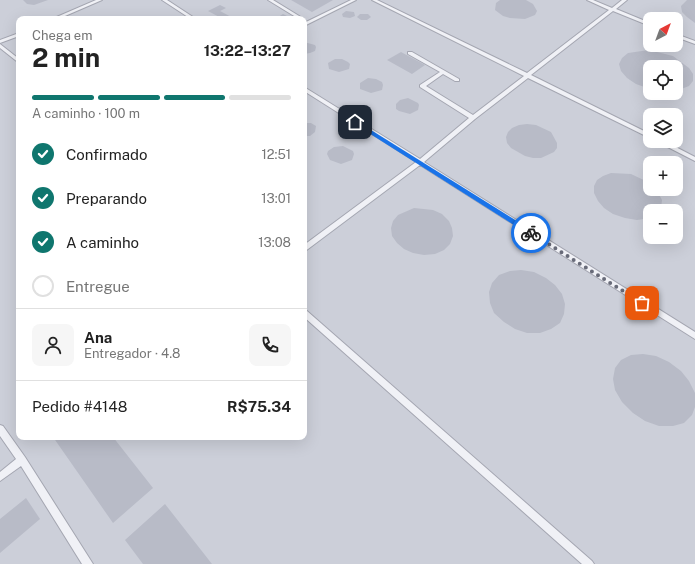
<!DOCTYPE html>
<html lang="pt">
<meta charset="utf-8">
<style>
:root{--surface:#fff;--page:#f6f6f6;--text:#222;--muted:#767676;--line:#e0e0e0;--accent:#0f766e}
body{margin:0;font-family:"Public Sans",sans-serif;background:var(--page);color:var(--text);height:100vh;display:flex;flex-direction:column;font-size:15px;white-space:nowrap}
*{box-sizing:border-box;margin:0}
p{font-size:13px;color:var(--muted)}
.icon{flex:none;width:22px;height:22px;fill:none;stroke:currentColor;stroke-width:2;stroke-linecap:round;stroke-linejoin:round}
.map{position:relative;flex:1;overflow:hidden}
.panel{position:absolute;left:16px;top:16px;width:291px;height:424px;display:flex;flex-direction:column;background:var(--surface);border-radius:8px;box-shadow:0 4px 16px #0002}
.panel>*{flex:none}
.needle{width:26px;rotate:41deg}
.fabs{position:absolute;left:643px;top:12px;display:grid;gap:8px}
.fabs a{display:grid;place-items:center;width:40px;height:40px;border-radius:8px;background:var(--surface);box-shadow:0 4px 16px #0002;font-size:20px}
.pin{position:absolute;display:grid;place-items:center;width:34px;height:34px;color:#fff;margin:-17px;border-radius:8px;box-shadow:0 2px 6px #0006}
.courier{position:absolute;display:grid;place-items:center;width:40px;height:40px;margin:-20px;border:3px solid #1a73e8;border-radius:50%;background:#fff;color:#222;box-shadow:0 1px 5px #0007}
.head em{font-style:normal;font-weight:700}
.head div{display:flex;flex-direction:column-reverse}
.head{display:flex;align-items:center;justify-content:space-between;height:68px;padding:0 16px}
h1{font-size:26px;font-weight:700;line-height:30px}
.bar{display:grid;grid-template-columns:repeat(4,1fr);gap:6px 4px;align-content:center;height:48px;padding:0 16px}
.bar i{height:5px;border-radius:3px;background:var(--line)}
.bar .on{background:var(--accent)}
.bar p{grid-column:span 4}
.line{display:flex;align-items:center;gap:10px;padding:0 16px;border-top:1px solid var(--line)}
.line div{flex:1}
.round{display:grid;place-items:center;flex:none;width:42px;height:42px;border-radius:8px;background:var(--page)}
ol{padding:0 16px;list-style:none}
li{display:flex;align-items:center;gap:12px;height:44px}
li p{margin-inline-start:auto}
li .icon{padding:4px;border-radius:50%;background:var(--accent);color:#fff;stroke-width:4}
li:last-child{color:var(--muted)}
li i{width:22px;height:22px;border:2px solid var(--line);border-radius:50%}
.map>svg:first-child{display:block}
.built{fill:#cccfd9;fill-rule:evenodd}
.building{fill:#b8bbc7}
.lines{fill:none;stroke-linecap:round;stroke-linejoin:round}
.lane-casing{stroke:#a4a6b1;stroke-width:2}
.lane{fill:#f0f1f6;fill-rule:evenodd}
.route{fill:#1a73e8}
.done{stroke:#686b79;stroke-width:4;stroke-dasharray:0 7.2}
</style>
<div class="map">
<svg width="695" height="564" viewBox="0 0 695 564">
<rect width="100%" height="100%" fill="#dee0e7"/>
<path class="built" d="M0 0H695V564H0ZM19 19H304V437H19ZM650 19H676V45H650ZM650 67H676V93H650ZM650 115H676V141H650ZM650 163H676V189H650ZM650 211H676V237H650Z"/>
<path class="building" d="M23 0H48L34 5 27 4Z
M291 0H333L312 12Z
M500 0H526L533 4 537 11 535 15 525 19 510 18 503 16 495 10 496 3Z
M687 0H695V23L687 17 682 12 681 6Z
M220 5 226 8 220 11 235 19H223L208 11Z
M346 11 354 12 355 16 350 18 343 17 342 14Z
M283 14 293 19H275Z
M360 14H368L371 17 367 20H361L357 17Z
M304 42 315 45 316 47 315 51 310 53 304 54Z
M649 50 673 56 689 68 693 74V81L689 86 676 91V67H650V89L636 84 627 78 621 71 619 64 622 58 628 53Z
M401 52 425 65 412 74 387 60Z
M335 59H342L348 62 350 64 349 69 339 72 329 69 328 63Z
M368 78 376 79 382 82 383 85 382 90 371 93 360 89V83Z
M408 98 418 103 419 105 418 110 410 114 399 111 396 109V104L400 100Z
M304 123H311L316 126 315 132 310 136H304Z
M527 124 536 125 551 132 557 143V148L554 152 541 158H533L525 156 511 148 507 143 506 137 508 132 512 128 519 125Z
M343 146 353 151 354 154 352 160 341 164 330 160 327 154 328 151 334 147Z
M611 173 631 174 650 183V189H656L662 200 661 208 659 211H650V218L637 220 625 218 613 214 604 208 598 201 594 193V186L597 180 603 176Z
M414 208 433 210 442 214 449 221 452 228 453 236 450 244 444 250 435 254 424 255 413 253 404 249 397 243 392 236 391 228 393 221 398 215Z
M521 270 534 272 546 278 555 285 562 294 565 304 564 314 560 323 551 329 540 333H527L515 329 504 322 494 313 490 303 489 292 492 283 499 275 510 271Z
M643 354 656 356 669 362 681 371 689 381 695 393V407L692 415 684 423 673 426H659L645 421 633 413 622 402 615 390 613 379 615 368 621 360 631 355Z
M53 437H113L153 488 113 523Z
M26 498 40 519 0 553V519Z
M165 504 212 564H143L125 540Z"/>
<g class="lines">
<defs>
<path id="lane" d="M96 0H102L58 19H52Z
M162 0H167L196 19H191Z
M268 0H273L304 19H299Z
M351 0H356L304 26V23Z
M372 0H377L527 73 609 10 587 0H593L612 8 622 0H627L616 9 650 23V26L613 11 531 75 650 134V138L528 78 475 119 424 162 695 332V339L420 165 304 252V245L416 162 304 91V87L420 159 469 118 420 87V85L440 72 408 54V52H412L459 79V81H455L443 74 426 86 473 115 524 76Z
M19 33V36L0 43V40Z
M676 34 695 41V44L676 37Z
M0 44 19 59V63L0 48Z
M656 141H664L695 157V161Z
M304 310 307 311 592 561 594 564H582L304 317Z
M0 425 3 426 25 457 93 564H82L21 466 0 481V472L16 459 0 436Z"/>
</defs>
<use href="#lane" class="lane-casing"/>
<use href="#lane" class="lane"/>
</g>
<path class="route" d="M355 120 533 231V234H528L353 123V122Z"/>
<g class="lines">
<path class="done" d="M531 233 642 303"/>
</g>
</svg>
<div class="fabs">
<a><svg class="needle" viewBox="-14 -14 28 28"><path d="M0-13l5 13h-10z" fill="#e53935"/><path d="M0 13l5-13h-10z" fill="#767676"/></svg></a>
<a><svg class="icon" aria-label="locate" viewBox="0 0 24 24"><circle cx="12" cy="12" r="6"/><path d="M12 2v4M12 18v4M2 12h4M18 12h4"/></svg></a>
<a><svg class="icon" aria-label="layers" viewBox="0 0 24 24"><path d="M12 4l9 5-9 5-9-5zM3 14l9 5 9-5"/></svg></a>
<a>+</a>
<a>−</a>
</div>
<div class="pin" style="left:642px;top:303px;background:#ea580c"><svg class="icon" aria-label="bag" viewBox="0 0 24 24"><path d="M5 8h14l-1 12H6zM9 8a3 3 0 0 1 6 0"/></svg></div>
<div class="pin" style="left:355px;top:122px;background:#1f2937"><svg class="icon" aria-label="home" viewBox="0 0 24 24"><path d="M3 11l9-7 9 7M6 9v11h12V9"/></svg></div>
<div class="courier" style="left:531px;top:233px"><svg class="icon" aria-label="bike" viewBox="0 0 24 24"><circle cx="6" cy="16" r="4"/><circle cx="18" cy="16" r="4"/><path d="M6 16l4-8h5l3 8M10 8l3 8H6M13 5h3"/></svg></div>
<section class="panel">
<div class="head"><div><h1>2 min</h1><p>Chega em</p></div><em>13:22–13:27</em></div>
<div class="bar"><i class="on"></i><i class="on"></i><i class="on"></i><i></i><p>A caminho · 100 m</p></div>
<ol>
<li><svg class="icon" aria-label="check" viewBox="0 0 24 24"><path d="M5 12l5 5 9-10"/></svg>Confirmado<p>12:51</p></li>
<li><svg class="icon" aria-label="check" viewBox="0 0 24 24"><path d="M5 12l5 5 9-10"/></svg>Preparando<p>13:01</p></li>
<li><svg class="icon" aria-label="check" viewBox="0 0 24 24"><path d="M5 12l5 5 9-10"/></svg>A caminho<p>13:08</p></li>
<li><i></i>Entregue</li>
</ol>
<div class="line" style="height:72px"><a class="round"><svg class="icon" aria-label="person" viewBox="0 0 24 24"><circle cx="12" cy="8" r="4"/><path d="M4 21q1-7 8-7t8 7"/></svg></a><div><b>Ana</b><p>Entregador · 4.8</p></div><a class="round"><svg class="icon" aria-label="phone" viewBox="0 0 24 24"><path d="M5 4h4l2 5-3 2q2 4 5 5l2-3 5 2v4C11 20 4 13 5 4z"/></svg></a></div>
<div class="line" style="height:52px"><div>Pedido #4148</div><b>R$75.34</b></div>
</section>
</div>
